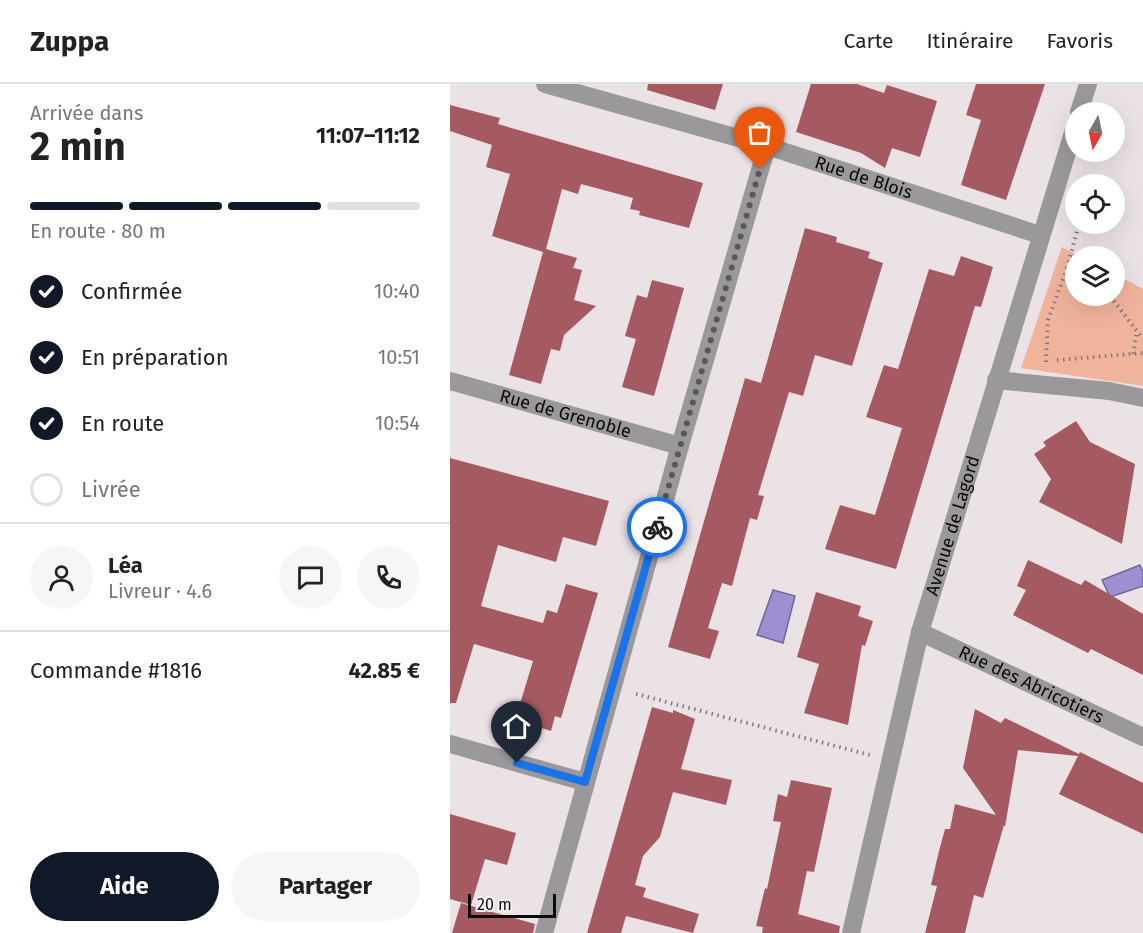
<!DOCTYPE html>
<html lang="fr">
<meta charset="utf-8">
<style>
:root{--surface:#fff;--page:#f6f6f6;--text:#222;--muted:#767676;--line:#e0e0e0;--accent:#111827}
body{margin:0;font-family:"Fira Sans",sans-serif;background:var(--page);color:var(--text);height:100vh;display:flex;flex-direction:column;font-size:22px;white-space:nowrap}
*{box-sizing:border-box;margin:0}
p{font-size:20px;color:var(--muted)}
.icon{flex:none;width:33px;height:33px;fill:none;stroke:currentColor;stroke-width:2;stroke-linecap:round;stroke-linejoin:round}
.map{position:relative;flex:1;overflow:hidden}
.panel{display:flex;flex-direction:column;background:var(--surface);width:450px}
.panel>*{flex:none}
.needle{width:39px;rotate:189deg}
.tools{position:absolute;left:615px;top:18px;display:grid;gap:12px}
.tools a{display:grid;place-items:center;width:60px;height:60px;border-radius:50%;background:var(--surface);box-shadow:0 6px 24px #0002;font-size:30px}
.scale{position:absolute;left:18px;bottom:15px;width:88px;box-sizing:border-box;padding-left:6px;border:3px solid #0d0a0c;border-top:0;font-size:16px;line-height:21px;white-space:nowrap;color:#0d0a0c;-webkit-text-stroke:4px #f8eff3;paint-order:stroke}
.pin{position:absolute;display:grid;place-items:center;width:51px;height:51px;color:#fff;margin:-62px -26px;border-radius:50% 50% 50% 0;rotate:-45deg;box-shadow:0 0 6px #0007}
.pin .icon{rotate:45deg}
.courier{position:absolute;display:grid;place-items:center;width:60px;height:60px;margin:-30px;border:4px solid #1a73e8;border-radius:50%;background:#fff;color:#222;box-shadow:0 2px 8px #0007}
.headline em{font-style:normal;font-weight:700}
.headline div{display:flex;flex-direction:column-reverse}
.headline{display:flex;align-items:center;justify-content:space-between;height:102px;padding:0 30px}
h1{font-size:39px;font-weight:700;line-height:45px}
.bar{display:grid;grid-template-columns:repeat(4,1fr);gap:9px 6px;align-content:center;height:72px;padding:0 30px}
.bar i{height:8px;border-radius:4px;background:var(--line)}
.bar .active{background:var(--accent)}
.bar p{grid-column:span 4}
.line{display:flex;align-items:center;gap:15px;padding:0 30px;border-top:2px solid var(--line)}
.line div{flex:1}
.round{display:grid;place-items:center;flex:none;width:63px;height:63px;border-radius:32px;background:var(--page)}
ol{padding:0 30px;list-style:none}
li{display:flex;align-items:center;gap:18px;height:66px}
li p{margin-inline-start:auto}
li .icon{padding:6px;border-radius:50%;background:var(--accent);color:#fff;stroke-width:4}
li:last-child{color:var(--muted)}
li i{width:33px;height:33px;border:3px solid var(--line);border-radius:50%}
.button{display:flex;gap:12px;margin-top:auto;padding:12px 30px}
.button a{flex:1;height:69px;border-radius:36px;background:var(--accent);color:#fff;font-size:24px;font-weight:700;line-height:69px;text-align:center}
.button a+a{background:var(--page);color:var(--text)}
header{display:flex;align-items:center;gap:36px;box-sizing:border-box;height:84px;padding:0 30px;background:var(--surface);border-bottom:2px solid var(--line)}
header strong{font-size:28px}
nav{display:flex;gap:33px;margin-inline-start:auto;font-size:21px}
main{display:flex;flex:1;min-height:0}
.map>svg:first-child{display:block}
.green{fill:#f0b49d}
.water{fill:#9d8fd2;stroke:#726797;stroke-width:1.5}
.building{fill:#a55a61}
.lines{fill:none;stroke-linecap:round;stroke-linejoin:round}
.path{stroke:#817a7d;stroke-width:4;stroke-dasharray:1.5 4.5;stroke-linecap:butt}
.minor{stroke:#9b989b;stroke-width:18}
.done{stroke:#5b5658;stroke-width:6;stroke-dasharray:0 10.8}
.route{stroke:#1a73e8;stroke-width:8}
.labels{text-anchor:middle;stroke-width:5;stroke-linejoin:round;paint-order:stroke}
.street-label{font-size:18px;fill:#0d0a0c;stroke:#f8eff3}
</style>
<header>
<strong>Zuppa</strong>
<nav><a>Carte</a><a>Itinéraire</a><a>Favoris</a></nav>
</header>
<main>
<section class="panel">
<div class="headline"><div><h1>2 min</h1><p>Arrivée dans</p></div><em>11:07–11:12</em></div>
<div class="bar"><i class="active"></i><i class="active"></i><i class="active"></i><i></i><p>En route · 80 m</p></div>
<ol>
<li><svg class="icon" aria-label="check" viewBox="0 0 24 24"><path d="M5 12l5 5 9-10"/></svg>Confirmée<p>10:40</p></li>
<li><svg class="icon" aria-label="check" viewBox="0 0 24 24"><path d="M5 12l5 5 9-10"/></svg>En préparation<p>10:51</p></li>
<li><svg class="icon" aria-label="check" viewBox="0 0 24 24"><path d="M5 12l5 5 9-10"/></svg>En route<p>10:54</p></li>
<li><i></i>Livrée</li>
</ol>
<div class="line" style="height:108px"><a class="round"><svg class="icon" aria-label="person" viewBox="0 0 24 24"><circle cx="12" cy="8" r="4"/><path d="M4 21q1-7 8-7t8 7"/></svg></a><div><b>Léa</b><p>Livreur · 4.6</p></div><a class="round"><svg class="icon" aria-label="chat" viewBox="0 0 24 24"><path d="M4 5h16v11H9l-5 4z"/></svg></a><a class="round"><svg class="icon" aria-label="phone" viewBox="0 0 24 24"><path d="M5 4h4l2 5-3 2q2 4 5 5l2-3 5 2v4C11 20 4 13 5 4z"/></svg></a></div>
<div class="line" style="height:78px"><div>Commande #1816</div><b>42.85 €</b></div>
<div class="button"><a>Aide</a><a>Partager</a></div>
</section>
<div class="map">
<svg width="693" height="849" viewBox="0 0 693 849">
<rect width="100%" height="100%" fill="#ebe2e6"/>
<path class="green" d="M612 163 630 172H626V212H664L665 190 693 205V302L571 284Z"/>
<path class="water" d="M690 481 693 488V502L660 513 652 496Z
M323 506 345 512 333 559 307 551Z"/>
<path class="building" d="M198 0H273L265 26 197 6Z
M361 0H407L434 9 437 1 487 17 470 73 442 64 435 84 411 69 346 48Z
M526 0H595L556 116 511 101 531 36 516 31Z
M0 21 50 34 48 40 253 99 239 144 189 131 190 127 180 125 183 114 131 100 128 110 112 105 96 165 127 174 123 184 132 186 124 216 146 222 114 251 110 267 101 265 91 300 59 291 93 168 42 152 60 90 36 83 42 61 0 47Z
M355 144 387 153 386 158 420 168 418 174 433 179 402 282 365 271 353 312 339 308 308 411 314 412 307 436 300 434 282 502 272 499 258 544 269 547 260 575 218 563 295 294 311 299Z
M511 172 543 183 531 223 525 222 446 485 375 465 390 421 425 431 452 344 416 333 434 281 448 285 479 185 504 192Z
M202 196 234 204 204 312 172 303 186 255 175 252 187 211 197 214Z
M626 337 640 358 685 380 672 460 589 418 601 395 584 370 596 362 593 358Z
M0 374 159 417 146 462 113 453 106 478 48 461 31 522 93 539 97 526 107 529 116 500 148 509 111 634 105 632 101 647 76 639 80 623 70 620 83 577 24 560 6 619H0Z
M578 476 631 501 635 496 693 530V591L641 565 638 569 563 531 576 506 567 502Z
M366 508 411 522 408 532 423 537 415 562 412 561 398 641 354 629 369 580 347 573Z
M202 623 223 629V626L245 635 231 685 282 696 276 721 223 708 210 753 193 772 185 801 196 804 193 813 249 830 243 849 176 832 171 849H137Z
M525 625 551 639 555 634 629 670 628 672 568 666 555 743 554 741 533 814 524 811 515 849H475L487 802 481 801 489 767 495 745H500L505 720 546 731 513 684Z
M630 668 693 699V750L609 710Z
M341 696 382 704 364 788 357 787 348 830 390 842 389 849H312L313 843 306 842 315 804 317 805 331 738 323 737 328 710 337 713Z
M0 730 66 749 57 781 35 775 21 821 0 815Z
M11 819 85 840 83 849H2Z"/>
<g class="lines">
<path class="path" d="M617 184 629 140
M660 212 693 255
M683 270 687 247
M607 276 693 269
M596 278 598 236 617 184 626 190
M186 610 420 671"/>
<g class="minor">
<path id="s1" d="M95 0 317 62 590 151"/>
<path d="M629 28 638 0"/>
<path d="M546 296 659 307 693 314"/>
<path id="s2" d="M0 297 230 362"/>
<path id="s3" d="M470 548 693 653"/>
<path d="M0 660 135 698"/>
<path d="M94 849 230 362 317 62"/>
<path id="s4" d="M401 849 470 548 626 39"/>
</g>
</g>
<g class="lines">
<path class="done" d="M207 443 310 85"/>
<path class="route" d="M67 679 135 698 207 443"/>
</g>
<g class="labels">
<g class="street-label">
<text dy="6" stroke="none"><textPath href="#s1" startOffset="332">Rue de Blois</textPath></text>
<text dy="6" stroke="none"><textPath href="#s2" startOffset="120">Rue de Grenoble</textPath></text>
<text dy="6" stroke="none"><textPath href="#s4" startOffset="420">Avenue de Lagord</textPath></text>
<text dy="6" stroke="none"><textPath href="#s3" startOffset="123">Rue des Abricotiers</textPath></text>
</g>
</g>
</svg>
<div class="tools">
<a><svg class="needle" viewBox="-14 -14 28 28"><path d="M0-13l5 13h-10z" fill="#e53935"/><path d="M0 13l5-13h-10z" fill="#767676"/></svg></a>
<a><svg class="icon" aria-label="locate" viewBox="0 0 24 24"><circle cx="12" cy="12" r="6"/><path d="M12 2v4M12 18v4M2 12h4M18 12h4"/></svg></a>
<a><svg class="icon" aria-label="layers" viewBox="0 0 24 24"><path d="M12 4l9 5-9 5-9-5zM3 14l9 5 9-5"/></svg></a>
</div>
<div class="scale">20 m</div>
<div class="pin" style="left:310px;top:85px;background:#ea580c"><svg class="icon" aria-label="bag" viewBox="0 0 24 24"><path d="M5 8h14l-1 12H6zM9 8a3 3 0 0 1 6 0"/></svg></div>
<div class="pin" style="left:67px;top:679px;background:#1f2937"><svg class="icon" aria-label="home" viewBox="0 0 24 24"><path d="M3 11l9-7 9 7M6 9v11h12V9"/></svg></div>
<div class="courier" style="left:207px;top:443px"><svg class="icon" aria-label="bike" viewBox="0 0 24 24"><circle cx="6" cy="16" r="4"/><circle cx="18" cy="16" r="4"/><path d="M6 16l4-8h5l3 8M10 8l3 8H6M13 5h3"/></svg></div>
</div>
</main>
